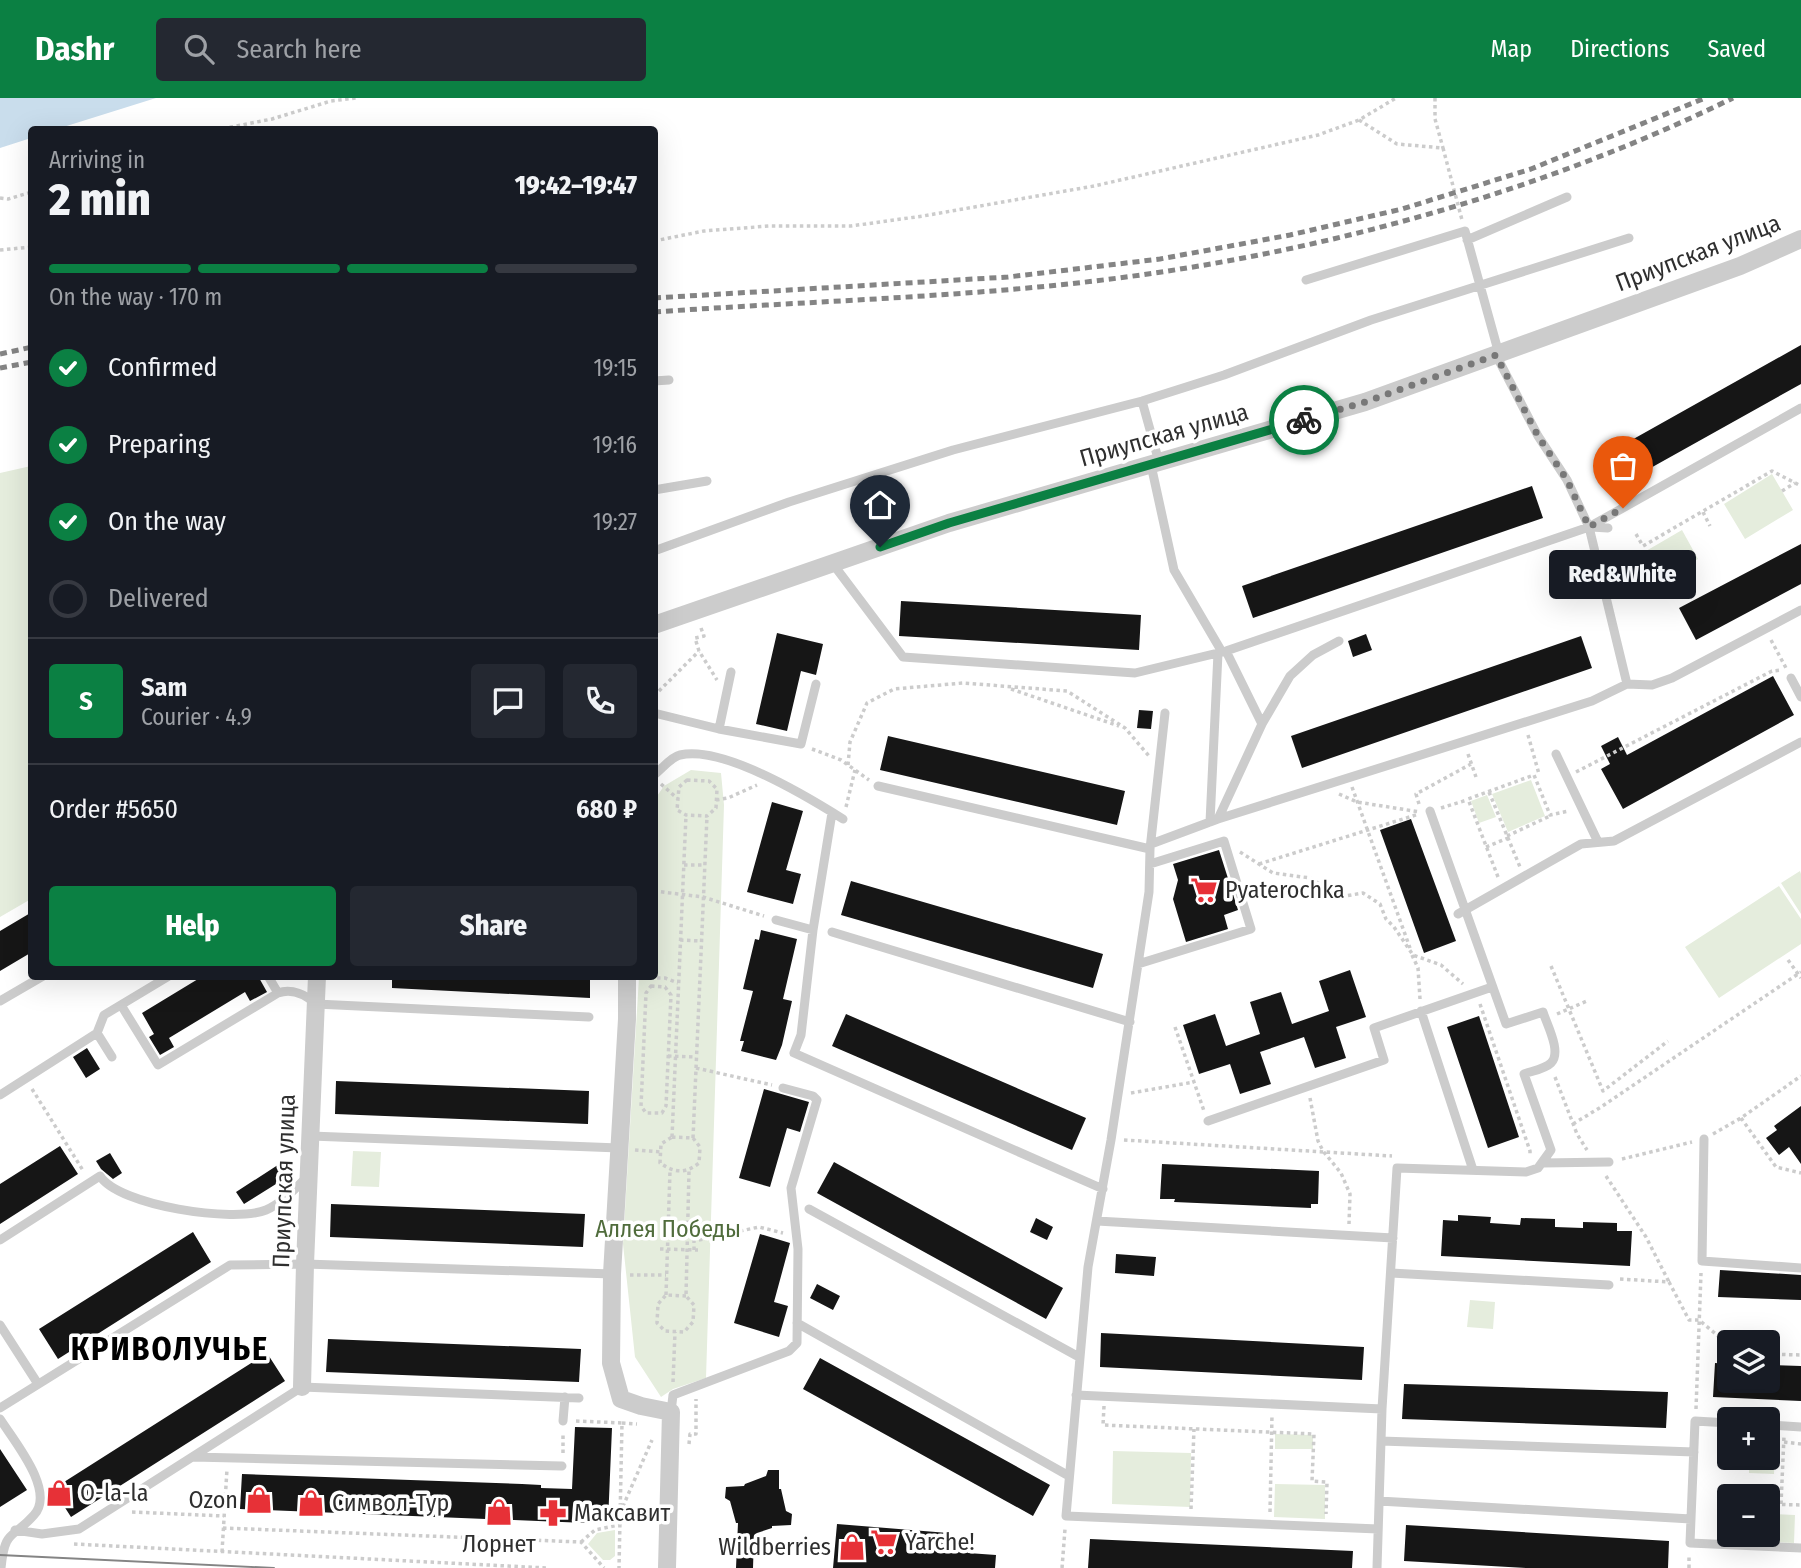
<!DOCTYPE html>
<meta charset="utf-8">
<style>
:root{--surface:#171b24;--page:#242831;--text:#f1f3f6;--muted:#9ea1a6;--line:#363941;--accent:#0b8043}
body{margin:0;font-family:"Fira Sans Condensed",sans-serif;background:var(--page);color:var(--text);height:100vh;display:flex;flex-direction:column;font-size:26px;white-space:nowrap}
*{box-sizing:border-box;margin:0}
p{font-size:23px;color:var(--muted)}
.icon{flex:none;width:38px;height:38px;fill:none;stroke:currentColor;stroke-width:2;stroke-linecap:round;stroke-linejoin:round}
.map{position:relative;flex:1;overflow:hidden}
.panel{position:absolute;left:28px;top:28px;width:630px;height:854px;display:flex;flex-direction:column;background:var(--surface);border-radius:7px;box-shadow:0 7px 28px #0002}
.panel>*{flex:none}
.controls{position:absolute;left:1717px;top:1232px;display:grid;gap:14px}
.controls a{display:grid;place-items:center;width:63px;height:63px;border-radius:7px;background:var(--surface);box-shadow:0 7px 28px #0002;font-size:35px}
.pin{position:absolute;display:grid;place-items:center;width:60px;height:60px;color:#fff;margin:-72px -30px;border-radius:50% 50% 50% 0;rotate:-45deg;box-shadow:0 0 7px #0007}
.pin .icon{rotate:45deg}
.courier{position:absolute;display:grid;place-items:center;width:70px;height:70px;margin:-35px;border:5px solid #0b8043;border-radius:50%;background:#fff;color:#222;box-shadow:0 2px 9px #0007}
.bubble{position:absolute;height:49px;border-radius:7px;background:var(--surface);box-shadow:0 7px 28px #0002;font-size:23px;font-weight:800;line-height:49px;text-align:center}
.overview em{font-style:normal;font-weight:800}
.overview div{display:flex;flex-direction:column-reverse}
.overview{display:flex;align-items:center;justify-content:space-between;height:119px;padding:0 21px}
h1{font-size:46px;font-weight:800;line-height:52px}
.bar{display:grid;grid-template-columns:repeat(4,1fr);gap:10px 7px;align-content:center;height:84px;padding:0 21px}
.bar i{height:9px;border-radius:5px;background:var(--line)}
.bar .current{background:var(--accent)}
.bar p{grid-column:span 4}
.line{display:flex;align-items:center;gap:18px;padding:0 21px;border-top:2px solid var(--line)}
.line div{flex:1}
.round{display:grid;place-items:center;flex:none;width:74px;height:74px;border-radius:7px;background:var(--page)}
ol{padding:0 21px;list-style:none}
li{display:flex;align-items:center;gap:21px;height:77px}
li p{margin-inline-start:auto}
li .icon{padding:7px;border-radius:50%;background:var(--accent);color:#fff;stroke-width:4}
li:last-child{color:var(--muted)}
li i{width:38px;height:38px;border:4px solid var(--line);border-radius:50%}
.cta{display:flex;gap:14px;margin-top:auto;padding:14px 21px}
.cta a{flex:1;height:80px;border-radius:7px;background:var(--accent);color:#fff;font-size:28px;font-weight:800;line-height:80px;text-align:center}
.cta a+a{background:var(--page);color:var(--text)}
header{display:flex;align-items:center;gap:42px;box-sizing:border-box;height:98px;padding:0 35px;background:var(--accent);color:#fff}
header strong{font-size:33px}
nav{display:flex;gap:38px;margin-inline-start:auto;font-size:24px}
.search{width:490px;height:63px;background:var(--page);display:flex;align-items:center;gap:18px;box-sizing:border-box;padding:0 24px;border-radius:7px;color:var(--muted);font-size:26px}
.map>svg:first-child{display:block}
.green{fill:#e5eddd}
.water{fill:#c9ddec}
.building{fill:#161616}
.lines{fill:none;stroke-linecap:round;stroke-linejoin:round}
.path{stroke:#ccc;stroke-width:3.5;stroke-dasharray:3.5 3.5;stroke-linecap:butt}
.lane{stroke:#ccc;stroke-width:9}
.street{stroke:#ccc;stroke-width:18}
.tram{stroke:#848484;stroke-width:2}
.rail{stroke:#848484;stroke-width:5;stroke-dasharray:7 5;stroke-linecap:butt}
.done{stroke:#787878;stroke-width:7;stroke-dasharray:0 12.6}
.route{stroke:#0b8043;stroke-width:9}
.labels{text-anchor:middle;stroke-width:7;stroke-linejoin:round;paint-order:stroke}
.street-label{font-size:24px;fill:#2f2f2f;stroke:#fff}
.poi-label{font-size:24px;fill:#2f2f2f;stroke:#fff;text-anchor:start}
.park-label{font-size:24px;fill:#506c3c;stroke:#fff}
.district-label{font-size:32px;font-weight:bold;letter-spacing:2px;fill:#000;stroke:#fff}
</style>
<header>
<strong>Dashr</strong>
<div class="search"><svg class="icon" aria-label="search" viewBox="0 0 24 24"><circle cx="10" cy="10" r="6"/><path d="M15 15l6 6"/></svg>Search here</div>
<nav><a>Map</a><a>Directions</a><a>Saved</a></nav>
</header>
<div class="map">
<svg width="1801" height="1470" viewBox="0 0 1801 1470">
<rect width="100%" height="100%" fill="#fff"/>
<path class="green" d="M31 368V801L0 819V375Z
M1772 376 1793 412 1745 441 1724 406Z
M1682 432 1698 461 1663 481 1646 453Z
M691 672 721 675 724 707 706 1280 673 1291 661 1299 635 1259 623 1146 639 879 654 878 655 701 664 688Z
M1531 682 1545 718 1508 734 1492 696Z
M1487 697 1496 719 1479 725 1471 703Z
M1800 773 1801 776V816L1781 785Z
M1779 788 1801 821V846L1719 900 1685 849Z
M353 1053 381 1054 379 1089 351 1088Z
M1470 1202 1495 1204 1493 1231 1467 1229Z
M1275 1336 1313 1337V1351H1275Z
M1113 1353 1191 1355 1190 1409 1112 1406Z
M1768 1354H1775L1774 1376 1749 1375V1360H1768Z
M1275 1386 1325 1387V1421L1274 1419Z
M1773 1416 1795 1417 1794 1445 1771 1444Z
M615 1432V1458L610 1462H603L588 1446 597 1435Z"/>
<path class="water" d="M0 0H156L57 31 32 32 31 40 0 50Z"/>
<path class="building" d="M1801 247V286L1613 391 1596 362Z
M1532 388 1543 420 1253 520 1242 488Z
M1801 446V486L1696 542 1679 510Z
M901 503 1141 517 1139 552 899 538Z
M777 535 823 546 816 577 801 573 787 633 756 626Z
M1366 536 1372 552 1353 559 1348 543Z
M1581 538 1592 570 1302 670 1291 638Z
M1773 578 1794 617 1623 711 1601 671 1610 666 1601 648 1618 639 1627 657Z
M1139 612 1153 613 1151 631 1137 630Z
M888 638 1125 693 1117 727 880 672Z
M772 704 803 713 786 772 801 776 793 806 747 794Z
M1411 721 1456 843 1424 855 1380 732Z
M1219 752 1238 812 1224 817 1228 831 1186 844 1173 801 1178 782 1173 766Z
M851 783 1103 856 1093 890 841 817Z
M32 814V854L0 873V833Z
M761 832 797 841 783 901 792 903 782 947 776 962 741 953 744 943H740L753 893 743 891 755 841 759 842Z
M1350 872 1366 919 1336 929 1346 960 1315 970 1304 939 1260 954 1271 986 1240 996 1230 966 1199 976 1183 927 1215 916 1226 948 1260 936 1250 904 1281 894 1292 926 1329 913 1319 883Z
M203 878H258L267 894 250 903 245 894 169 940 174 949 160 957 149 939 154 936 142 915Z
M392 878H590V900L392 890Z
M846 916 1086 1020 1072 1052 832 948Z
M1479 918 1519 1039 1488 1050 1447 929Z
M87 950 100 971 86 980 73 959Z
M336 983 589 993 588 1026 335 1016Z
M764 991 809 1004 800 1034 787 1030 770 1089 739 1080Z
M1801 1008V1066L1789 1049 1779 1057 1766 1040 1777 1032 1774 1028Z
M60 1048 78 1076 0 1126V1086Z
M110 1055 122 1075 113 1081 101 1071 96 1063Z
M284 1063 292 1076 244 1106 236 1094Z
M834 1064 1063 1190 1046 1221 817 1095Z
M1162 1066 1319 1073 1318 1106H1311V1110L1174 1104 1175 1101H1160Z
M331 1106 585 1116 583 1149 330 1139Z
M1458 1117 1491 1119 1490 1125 1520 1127 1521 1120 1555 1121V1129L1583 1130V1124L1617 1125V1133H1632L1630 1168 1441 1158 1443 1122 1458 1123Z
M1036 1120 1053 1129 1047 1142 1030 1134Z
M193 1134 211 1164 58 1261 39 1231Z
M760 1136 790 1145 774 1204 788 1208 779 1239 734 1225Z
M1116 1156 1156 1159 1154 1178 1115 1175Z
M1720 1172 1801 1177V1202L1718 1199Z
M817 1186 840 1198 833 1212 810 1200Z
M1101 1235 1364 1249 1362 1282 1100 1269Z
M328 1241 581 1251 579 1284 326 1274Z
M267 1255 285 1283 71 1419 53 1391Z
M820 1260 1050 1387 1033 1418 803 1291Z
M1715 1265 1729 1266V1283H1768V1267L1801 1268V1303L1713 1299Z
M1404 1286 1668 1294 1666 1330 1402 1321Z
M575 1329 612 1330 608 1424 586 1423V1425L240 1411 242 1376 522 1386 541 1387V1390L572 1391Z
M0 1351 27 1392 0 1409Z
M768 1372H779V1391H781L786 1413 792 1416 791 1427 772 1428V1430L757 1435 754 1438 753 1470H736L738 1425H736L730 1403 725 1400 726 1389 744 1388 745 1386 766 1378Z
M837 1426 948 1435 947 1447 968 1448V1455L996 1457 995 1470H833Z
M1406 1427 1669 1443 1668 1470H1526L1404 1463Z
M1090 1441 1353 1453 1352 1470H1088Z"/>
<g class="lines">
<path class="path" d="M1435 0V21L1443 50
M1359 22 1397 46 1443 50 1462 122
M216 32 272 21 331 3 356 0
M0 100 8 101 32 94
M654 143 704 133 769 128H851L923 118 1094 88 1318 37 1359 22 1396 0
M0 152 32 149
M1782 393 1795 385
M1703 414 1710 428
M1636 436 1643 448 1772 373 1801 388
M701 530 704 538 695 540 699 553 717 582
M1771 542 1786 570
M1011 591 1119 628
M654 598 699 553
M1528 637 1539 676
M812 651 841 662 869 682
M1468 656 1476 679
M848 667 850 644 867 605 894 591 963 585 1067 593 1125 630 1149 658
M1576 674 1772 573 1782 572
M687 682 709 683 717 691 716 710 707 718 686 717 677 712 679 689Z
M661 686 678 701
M1352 689 1410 850
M1489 694 1520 769
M1339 696 1357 704 1420 714
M716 702 728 700 757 687
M1419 706 1416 696 1471 666
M846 709 855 672
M1441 710 1467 702
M1507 738 1550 718
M1486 749 1508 740
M1240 754 1273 775 1310 780 1329 792 1345 798 1363 795 1380 806 1386 821 1394 829 1413 857 1441 867 1463 886
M1259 766 1419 716
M684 767H704
M1498 779 1468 701 1534 677 1550 717 1569 713
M654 793 703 799 764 818
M680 842 701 843
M1412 857 1418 870 1420 901
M1788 862 1801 880
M1551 868 1603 993 1668 943
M643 880H665L678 885
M651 888 665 889 671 897 666 1008 662 1015H646L641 1008 646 895Z
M1480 906 1530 1053V1058
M1557 916 1587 903
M1175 929 1204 1013
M668 958 696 959
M696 970 772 987
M1555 979 1577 1036 1587 1052
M32 991 84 1074
M1131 995 1194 984
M1310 1000 1318 1043 1323 1053 1341 1075 1350 1096 1349 1126
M1741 1020 1776 1069 1801 1075
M1573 1026 1601 1009 1801 874
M1713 1036 1741 1020 1801 978
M672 1039 686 717
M672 1039 693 1040 700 1049 699 1065C685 1076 675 1075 660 1065L661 1046Z
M693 1040 707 718
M1124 1042 1392 1058
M635 1052 661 1054
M1622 1061 1692 1044
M1606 1078 1646 1139 1669 1184
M660 1151 698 1152
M694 1152V1143L759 1129 783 1135
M630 1177H666
M1620 1181 1669 1184 1689 1222H1699L1729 1247
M666 1197 670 1073
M686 1198 666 1197 658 1206 657 1225 665 1233 684 1234 693 1224 694 1207 686 1198 689 1073
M1768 1256 1801 1257
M673 1284 675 1234
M1104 1308 1103 1327 1314 1336 1312 1383 1327 1384 1326 1416
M1696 1311 1701 1175
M576 1323 622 1325 619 1470
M622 1325 637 1326
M1784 1344 1801 1346
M689 1346 690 1336H696V1301
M563 1355V1335
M1768 1406 1801 1407
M1781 1406 1784 1338
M1191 1411 1194 1331
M132 1414 224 1418
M1270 1414 1272 1317
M620 1415 652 1342
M223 1430 581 1444 604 1470
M581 1444 595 1432 619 1427
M74 1446 547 1470
M222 1454 227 1371
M1062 1470 1065 1431
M1689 1470V1458"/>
<path class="lane" d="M1467 142 1567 99
M1306 182 1465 133 1499 256
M654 283 669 282
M1142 303 1159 364
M1151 367 1174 472 1222 554
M654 392 707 383
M1591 429 1608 430
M654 453 789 404 953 352 1142 303 1224 277 1371 222 1629 140
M833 466 903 559 1135 575 1226 553 1589 429 1801 310
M1226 553 1262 626
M1791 580 1801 599
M1627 586 1652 587 1672 580 1801 512
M654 615 719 631 801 646 816 586
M1165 615 1150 751 1149 794 1111 1042 1088 1169 1066 1418 1378 1431
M719 631 731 574
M1556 656 1598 744
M654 677C662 671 671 659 680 657 722 647 808 699 843 721
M878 688 1150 751
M832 715 813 832 801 937 794 955 1103 1091
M1218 721 1262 626 1290 578 1313 557 1339 543
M1210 724 1218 555
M1151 746 1218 721 1592 603 1627 586 1589 429 1567 382 1538 338 1496 257
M1458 816 1581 746 1614 743 1801 644
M776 822 813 832
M832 834 1130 924
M1138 866 1251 831 1224 743 1150 766
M268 878 278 895C292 890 306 897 316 906L589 919
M0 903 43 878
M121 907 158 967 278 895
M1421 913 1473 1072
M112 959 97 935 104 917 169 878
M0 997 97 935
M1208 1023 1384 962 1374 930 1492 889
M311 1038 619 1050
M1704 1041 1702 1163 1801 1170
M1543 1065 1609 1064
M809 1111 1079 1259
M1097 1123 1393 1140
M0 1142 100 1078C119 1108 235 1125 266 1112 282 1105 296 1090 308 1078
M1391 1175 1609 1187
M797 1225 1069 1378
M0 1227 38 1286
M1076 1297 1382 1311
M0 1310 230 1167 305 1166 612 1176
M671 1314 673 1297 789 1253 797 1245 798 1151 791 1090 817 1002 813 998 783 990
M0 1321C14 1343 56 1393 34 1417 12 1442 5 1430 1 1470
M563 1323 565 1299
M1729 1325 1695 1323 1690 1445 1801 1450
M1768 1327 1801 1329
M1381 1343 1694 1354
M193 1359 562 1368
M1379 1403 1691 1421
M15 1432 42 1436 79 1431 302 1289 579 1300
M1377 1470 1382 1311 1397 1070 1526 1074 1538 1070 1551 1052 1524 976C1532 973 1545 971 1551 965 1562 954 1547 927 1543 914L1506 926 1430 713"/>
<path class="street" d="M654 527 949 425 1365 304 1740 168 1801 141
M627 878V921L612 1176 611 1265 621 1301 641 1308 671 1314 667 1470
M302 1289 305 1166 317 878"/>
<path class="tram" d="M0 1457 274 1470"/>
<path class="rail" d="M654 200 1008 179 1160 161 1290 137 1402 111 1531 71 1705 0
M654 214C782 205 911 201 1038 189 1275 167 1519 105 1733 0
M0 256 32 249
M0 270 32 264"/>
</g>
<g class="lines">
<path class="done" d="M1304 322 1365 304 1496 257 1538 338 1567 382 1589 429 1623 410"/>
<path class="route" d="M880 449 949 425 1304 322"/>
</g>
<defs>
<symbol id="supermarket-bare" viewBox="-9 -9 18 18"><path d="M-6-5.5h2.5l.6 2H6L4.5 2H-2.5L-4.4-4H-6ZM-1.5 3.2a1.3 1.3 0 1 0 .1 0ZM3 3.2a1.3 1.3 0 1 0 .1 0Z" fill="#e73137" stroke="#fff" stroke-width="2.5" paint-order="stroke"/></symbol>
<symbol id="shop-bare" viewBox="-9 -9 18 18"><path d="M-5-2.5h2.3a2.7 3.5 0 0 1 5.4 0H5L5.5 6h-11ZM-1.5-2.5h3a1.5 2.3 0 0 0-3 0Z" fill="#e73137" stroke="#fff" stroke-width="2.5" paint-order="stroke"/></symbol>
<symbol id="pharmacy-bare" viewBox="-9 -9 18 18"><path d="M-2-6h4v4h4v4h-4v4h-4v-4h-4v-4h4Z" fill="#e73137" stroke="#fff" stroke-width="2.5" paint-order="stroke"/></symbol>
</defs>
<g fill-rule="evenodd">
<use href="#supermarket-bare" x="1185" y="773" width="38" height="38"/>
<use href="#shop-bare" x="40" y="1376" width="38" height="38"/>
<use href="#shop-bare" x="240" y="1383" width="38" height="38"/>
<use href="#shop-bare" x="292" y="1386" width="38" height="38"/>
<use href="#shop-bare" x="480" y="1395" width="38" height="38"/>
<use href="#pharmacy-bare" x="534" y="1396" width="38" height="38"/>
<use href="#supermarket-bare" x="865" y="1425" width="38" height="38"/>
<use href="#shop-bare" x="833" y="1430" width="38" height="38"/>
</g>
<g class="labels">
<g class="street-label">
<text transform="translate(1698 155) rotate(-21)" y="8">Приупская улица</text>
<text transform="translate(1164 337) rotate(-16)" y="8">Приупская улица</text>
<text transform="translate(284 1083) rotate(-88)" y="8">Приупская улица</text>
</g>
<g class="poi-label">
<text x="1225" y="800">Pyaterochka</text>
<text x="80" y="1403">O-la-la</text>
<text x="238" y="1410" text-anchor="end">Ozon</text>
<text x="332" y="1413">Символ-Тур</text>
<text x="574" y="1423">Максавит</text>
<text x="905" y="1452">Yarche!</text>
<text x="499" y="1454" text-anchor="middle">Лорнет</text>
<text x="831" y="1457" text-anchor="end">Wildberries</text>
</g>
<g class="park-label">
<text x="668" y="1139">Аллея Победы</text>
</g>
<g class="district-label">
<text x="170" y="1262">КРИВОЛУЧЬЕ</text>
</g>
</g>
</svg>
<div class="controls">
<a><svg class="icon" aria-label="layers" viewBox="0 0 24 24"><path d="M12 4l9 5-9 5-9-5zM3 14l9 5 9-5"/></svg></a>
<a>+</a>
<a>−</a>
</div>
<div class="pin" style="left:1623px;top:410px;background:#ea580c"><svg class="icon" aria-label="bag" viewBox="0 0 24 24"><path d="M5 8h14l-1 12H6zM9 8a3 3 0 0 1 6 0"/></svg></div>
<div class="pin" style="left:880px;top:449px;background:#1f2937"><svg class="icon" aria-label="home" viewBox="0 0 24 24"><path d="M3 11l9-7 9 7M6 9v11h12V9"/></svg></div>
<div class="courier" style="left:1304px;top:322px"><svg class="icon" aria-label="bike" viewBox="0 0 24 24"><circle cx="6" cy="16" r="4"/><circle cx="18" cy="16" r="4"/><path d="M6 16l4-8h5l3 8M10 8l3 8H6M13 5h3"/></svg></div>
<div class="bubble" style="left:1549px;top:452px;width:147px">Red&amp;White</div>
<section class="panel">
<div class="overview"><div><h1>2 min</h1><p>Arriving in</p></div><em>19:42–19:47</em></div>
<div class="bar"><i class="current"></i><i class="current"></i><i class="current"></i><i></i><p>On the way · 170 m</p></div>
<ol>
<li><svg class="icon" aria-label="check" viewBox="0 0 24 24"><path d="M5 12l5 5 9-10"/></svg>Confirmed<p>19:15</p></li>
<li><svg class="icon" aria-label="check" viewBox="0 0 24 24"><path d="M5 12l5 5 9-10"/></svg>Preparing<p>19:16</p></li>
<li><svg class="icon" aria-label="check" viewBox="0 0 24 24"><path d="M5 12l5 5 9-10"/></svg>On the way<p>19:27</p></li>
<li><i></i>Delivered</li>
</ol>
<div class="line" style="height:126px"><b class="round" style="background:var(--accent);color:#fff">S</b><div><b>Sam</b><p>Courier · 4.9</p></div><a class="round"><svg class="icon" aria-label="chat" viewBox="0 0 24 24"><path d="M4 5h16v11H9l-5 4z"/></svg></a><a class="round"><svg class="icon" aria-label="phone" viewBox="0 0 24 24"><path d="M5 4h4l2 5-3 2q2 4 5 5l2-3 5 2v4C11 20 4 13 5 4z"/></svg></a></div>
<div class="line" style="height:91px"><div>Order #5650</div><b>680 ₽</b></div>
<div class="cta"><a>Help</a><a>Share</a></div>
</section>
</div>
